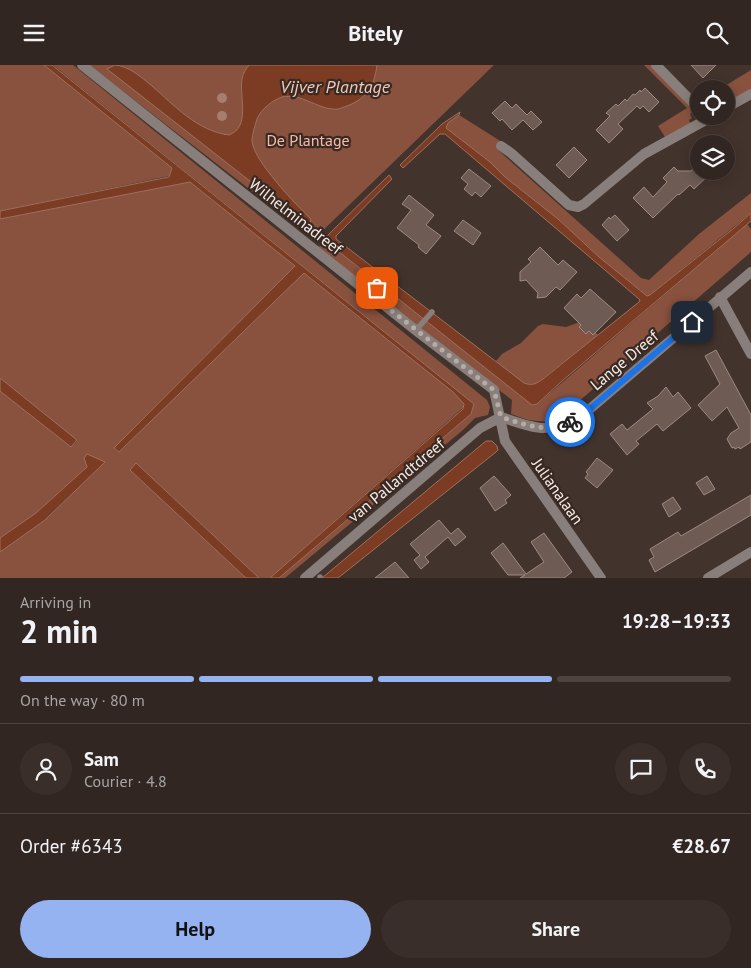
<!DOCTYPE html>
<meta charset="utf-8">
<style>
:root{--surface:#322622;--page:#3a2e2a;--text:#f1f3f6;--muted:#a8a5a5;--line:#4d4340;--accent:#95b2f1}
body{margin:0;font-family:"PT Sans",sans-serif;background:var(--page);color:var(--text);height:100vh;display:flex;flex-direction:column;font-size:19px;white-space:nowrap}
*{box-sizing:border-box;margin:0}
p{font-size:16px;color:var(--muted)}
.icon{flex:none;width:28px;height:28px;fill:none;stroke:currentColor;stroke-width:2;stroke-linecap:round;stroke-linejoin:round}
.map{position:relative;height:513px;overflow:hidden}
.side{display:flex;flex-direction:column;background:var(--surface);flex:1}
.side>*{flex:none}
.tools{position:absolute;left:690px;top:15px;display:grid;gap:10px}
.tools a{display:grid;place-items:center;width:45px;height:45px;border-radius:50%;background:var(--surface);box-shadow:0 2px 12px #0003,0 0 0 1px var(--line);font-size:25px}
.pin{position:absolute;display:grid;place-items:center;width:42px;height:42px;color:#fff;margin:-21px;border-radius:10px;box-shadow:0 2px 8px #0006}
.courier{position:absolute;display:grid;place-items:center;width:50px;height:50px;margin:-25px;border:4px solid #1a73e8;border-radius:50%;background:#fff;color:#222;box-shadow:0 1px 6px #0007}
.overview em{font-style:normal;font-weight:700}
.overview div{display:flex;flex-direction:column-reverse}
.overview{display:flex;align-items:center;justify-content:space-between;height:85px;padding:0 20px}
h1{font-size:32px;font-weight:700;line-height:38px}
.bar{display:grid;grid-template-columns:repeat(4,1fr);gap:8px 5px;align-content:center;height:60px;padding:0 20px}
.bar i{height:6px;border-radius:4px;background:var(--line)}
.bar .selected{background:var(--accent)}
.bar p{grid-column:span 4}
.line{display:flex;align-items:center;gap:12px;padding:0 20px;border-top:1px solid var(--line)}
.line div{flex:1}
.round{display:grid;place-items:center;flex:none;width:52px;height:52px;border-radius:26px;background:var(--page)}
.action{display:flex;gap:10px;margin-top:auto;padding:10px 20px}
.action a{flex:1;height:58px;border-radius:30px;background:var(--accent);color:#111;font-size:20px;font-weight:700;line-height:58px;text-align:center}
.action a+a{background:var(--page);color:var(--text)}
header{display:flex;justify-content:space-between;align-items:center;height:65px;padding:0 20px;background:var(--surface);font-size:22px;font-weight:700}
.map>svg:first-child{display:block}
.green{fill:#88523e}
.water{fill:#7b3c23;stroke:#a0705e}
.building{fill:#6d5b54;stroke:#9e8a83}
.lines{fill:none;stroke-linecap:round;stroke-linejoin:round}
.service{stroke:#887f7c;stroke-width:5.5}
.minor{stroke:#887f7c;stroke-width:10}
.tree{fill:#a67e70}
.done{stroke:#b7aba6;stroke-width:5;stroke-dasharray:0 9}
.route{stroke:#1a73e8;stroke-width:6}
.labels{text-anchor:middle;stroke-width:4.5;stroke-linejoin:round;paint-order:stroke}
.park-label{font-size:16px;fill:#f7bca6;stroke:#392923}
.street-label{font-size:16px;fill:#f5ebe7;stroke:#392923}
.water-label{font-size:18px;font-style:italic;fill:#f1c9ba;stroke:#392923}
</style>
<header><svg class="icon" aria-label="menu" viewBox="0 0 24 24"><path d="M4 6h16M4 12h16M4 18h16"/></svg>Bitely<svg class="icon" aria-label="search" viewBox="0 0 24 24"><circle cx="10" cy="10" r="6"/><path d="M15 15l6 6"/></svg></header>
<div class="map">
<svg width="751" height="513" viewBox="0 0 751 513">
<rect width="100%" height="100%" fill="#43332d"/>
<path class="green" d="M0 0H44L172 103 169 111 0 146Z
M53 0H73L487 335 490 342 488 350 475 353 463 365 285 513H279L471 349 474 339Z
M89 0H494L314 174Z
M644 0H653L693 42 691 45 692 47 690 49 692 53 689 55 691 59 665 72 658 61 687 43Z
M751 5V24L726 38V24H720Z
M459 50 502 77 498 85 641 213 649 215 699 169 751 128V148L650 230 647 231 599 192 558 154 505 112 490 97 446 63 448 58Z
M190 117 295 201 114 383 118 387 304 208 453 327 462 335 464 342 270 513H259L136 398 130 405 246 513H0V487L45 455 105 397 84 393 87 402 36 448 0 473V326L71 382 77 376 0 313V154Z
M747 159 751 164V187L562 351 548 357 528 355 511 349 512 335 315 183 328 178 533 340 537 339Z
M580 257 588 260 598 270 535 320C521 322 506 304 496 296L502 289 521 278 538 261 543 259 566 262Z"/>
<path class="water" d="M44 0H52L474 339 471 349 279 513H270L463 344 464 339 453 327 304 208 119 387 114 383 295 201 190 117 0 154V146L169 112 172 103Z
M115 0C129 1 141 12 152 21 174 40 197 66 229 70 251 62 239 31 242 14 243 8 246 4 249 0H377C374 22 366 35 344 42 341 43 337 45 333 44 316 43 301 28 282 32 273 35 261 44 257 54 255 61 252 69 252 76 253 95 297 141 311 154L310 158 306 160 107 4Z
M460 47 459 50 448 58 446 63 490 97 505 112 558 154 599 192 647 231 650 230 734 163 751 148V156L562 316 537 339 532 340 328 178 326 175 328 170 389 110 392 114 336 171V174L524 318C532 321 536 319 543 314L639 237 640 235 639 234 445 69H440L403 103 400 100 442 59Z
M0 313 77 375 71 382 0 326Z
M486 376H492L497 381 498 385 496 387 338 513H322Z
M87 389 105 397 45 455 0 487V473L36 448 87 402 84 393Z
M136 398 259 513H246L130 405Z"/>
<path class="building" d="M691 0H716L703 13Z
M645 23 659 37 649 47 643 41 640 44 637 41 618 59 623 64 609 78 596 65 610 51 606 48 616 39 618 41 625 34 627 36 633 29 635 30 640 25 641 27Z
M505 36 512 43 516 39 527 50 531 46 542 57 533 65 523 55 512 65 502 54 500 56 492 48Z
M574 82 587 95 569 113 556 100Z
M699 99V106H713L694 124 690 120 679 130 678 129 653 153 633 133 644 122 653 132 667 117 663 113 674 102 678 106H691Z
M469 104 491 121 481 132 475 127 472 131 464 124 468 119 461 113Z
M409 130 434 150 426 160 441 171 426 189 418 182 419 180 397 163 411 145 402 139Z
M615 150 629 165 617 176 602 160 609 152 610 154Z
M463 155 481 168 473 180 454 166Z
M540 182 558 200 563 195 577 207 560 225 556 222 546 232 537 233 538 228 526 215 520 216V207L531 197 528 194Z
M590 224 616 247 593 270 589 266 586 269 579 262 581 260 564 243 577 229 581 233Z
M716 285 751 350V377L740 384 739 382 735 384 734 382 732 383 727 374 731 368 739 363 727 342 712 356 698 340 720 319 705 291Z
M666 322 673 332 678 327 691 343 663 366 657 359 636 376 639 379 627 390 610 369 622 359 627 365 653 344 647 338 658 331Z
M597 393 613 405 597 423 585 413 588 409 586 407Z
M494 411 511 430 505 435 507 438 495 446 480 423Z
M707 411 715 424 704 430 696 418Z
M751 430V450L655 507 649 495 654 492 650 484 678 467 681 471Z
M673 432 681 444 669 452 662 439Z
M439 455 451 469 458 463 466 472 455 481 448 472 425 492 429 497 421 504 414 495 420 490 410 479Z
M544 468 572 507 564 513H520L525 510H508L491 488 503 478 526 509 544 497 531 477Z
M395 497 409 513H375Z"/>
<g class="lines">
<path class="service" d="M371 230 386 213
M416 265 432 247
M320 512V513"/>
<path class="minor" d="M82 0 418 267 494 325 505 376 601 513
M656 0 699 44
M726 43 751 29
M501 81 511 88 569 140 578 142 584 139 644 89 713 51
M720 232 751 289
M501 352C534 363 544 369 578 354L751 207
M305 513 480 363 501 352
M708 513 751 487"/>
</g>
<g class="tree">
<circle cx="222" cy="33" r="5"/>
<circle cx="222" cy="51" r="5"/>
</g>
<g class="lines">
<path class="done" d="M377 223 371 230 494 325 501 352C527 360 544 368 570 357"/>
<path class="route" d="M570 357 578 354 692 257"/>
</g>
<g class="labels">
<g class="park-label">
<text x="308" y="81">De Plantage</text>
</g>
<g class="street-label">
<text transform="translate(296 151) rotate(38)" y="6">Wilhelminadreef</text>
<text transform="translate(624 295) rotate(-40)" y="6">Lange Dreef</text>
<text transform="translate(396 415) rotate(-40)" y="6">van Pallandtdreef</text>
<text transform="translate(558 426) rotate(55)" y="6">Julianalaan</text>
</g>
<g class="water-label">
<text x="335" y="28">Vijver Plantage</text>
</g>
</g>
</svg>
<div class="tools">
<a><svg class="icon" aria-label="locate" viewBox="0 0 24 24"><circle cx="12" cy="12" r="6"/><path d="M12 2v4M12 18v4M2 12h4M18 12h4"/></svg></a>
<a><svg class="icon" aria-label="layers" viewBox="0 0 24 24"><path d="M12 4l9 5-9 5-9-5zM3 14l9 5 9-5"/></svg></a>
</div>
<div class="pin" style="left:377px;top:223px;background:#ea580c"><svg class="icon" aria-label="bag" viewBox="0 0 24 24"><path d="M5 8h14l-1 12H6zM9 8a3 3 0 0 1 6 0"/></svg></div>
<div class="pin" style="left:692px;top:257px;background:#1f2937"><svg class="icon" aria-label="home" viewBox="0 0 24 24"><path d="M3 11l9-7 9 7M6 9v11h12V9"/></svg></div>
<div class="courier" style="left:570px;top:357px"><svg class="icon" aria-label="bike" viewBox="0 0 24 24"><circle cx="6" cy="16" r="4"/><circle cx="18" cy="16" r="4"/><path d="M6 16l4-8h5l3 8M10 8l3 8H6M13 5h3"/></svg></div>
</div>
<section class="side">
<div class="overview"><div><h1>2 min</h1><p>Arriving in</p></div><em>19:28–19:33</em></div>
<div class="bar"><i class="selected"></i><i class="selected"></i><i class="selected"></i><i></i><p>On the way · 80 m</p></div>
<div class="line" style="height:90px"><a class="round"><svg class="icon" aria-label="person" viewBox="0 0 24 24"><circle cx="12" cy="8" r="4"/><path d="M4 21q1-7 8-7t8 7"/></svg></a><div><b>Sam</b><p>Courier · 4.8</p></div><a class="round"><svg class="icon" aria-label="chat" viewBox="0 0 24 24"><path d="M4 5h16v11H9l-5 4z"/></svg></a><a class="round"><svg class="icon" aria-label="phone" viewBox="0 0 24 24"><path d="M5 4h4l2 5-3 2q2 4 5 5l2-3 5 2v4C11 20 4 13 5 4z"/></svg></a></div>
<div class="line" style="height:65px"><div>Order #6343</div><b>€28.67</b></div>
<div class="action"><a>Help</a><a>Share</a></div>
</section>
